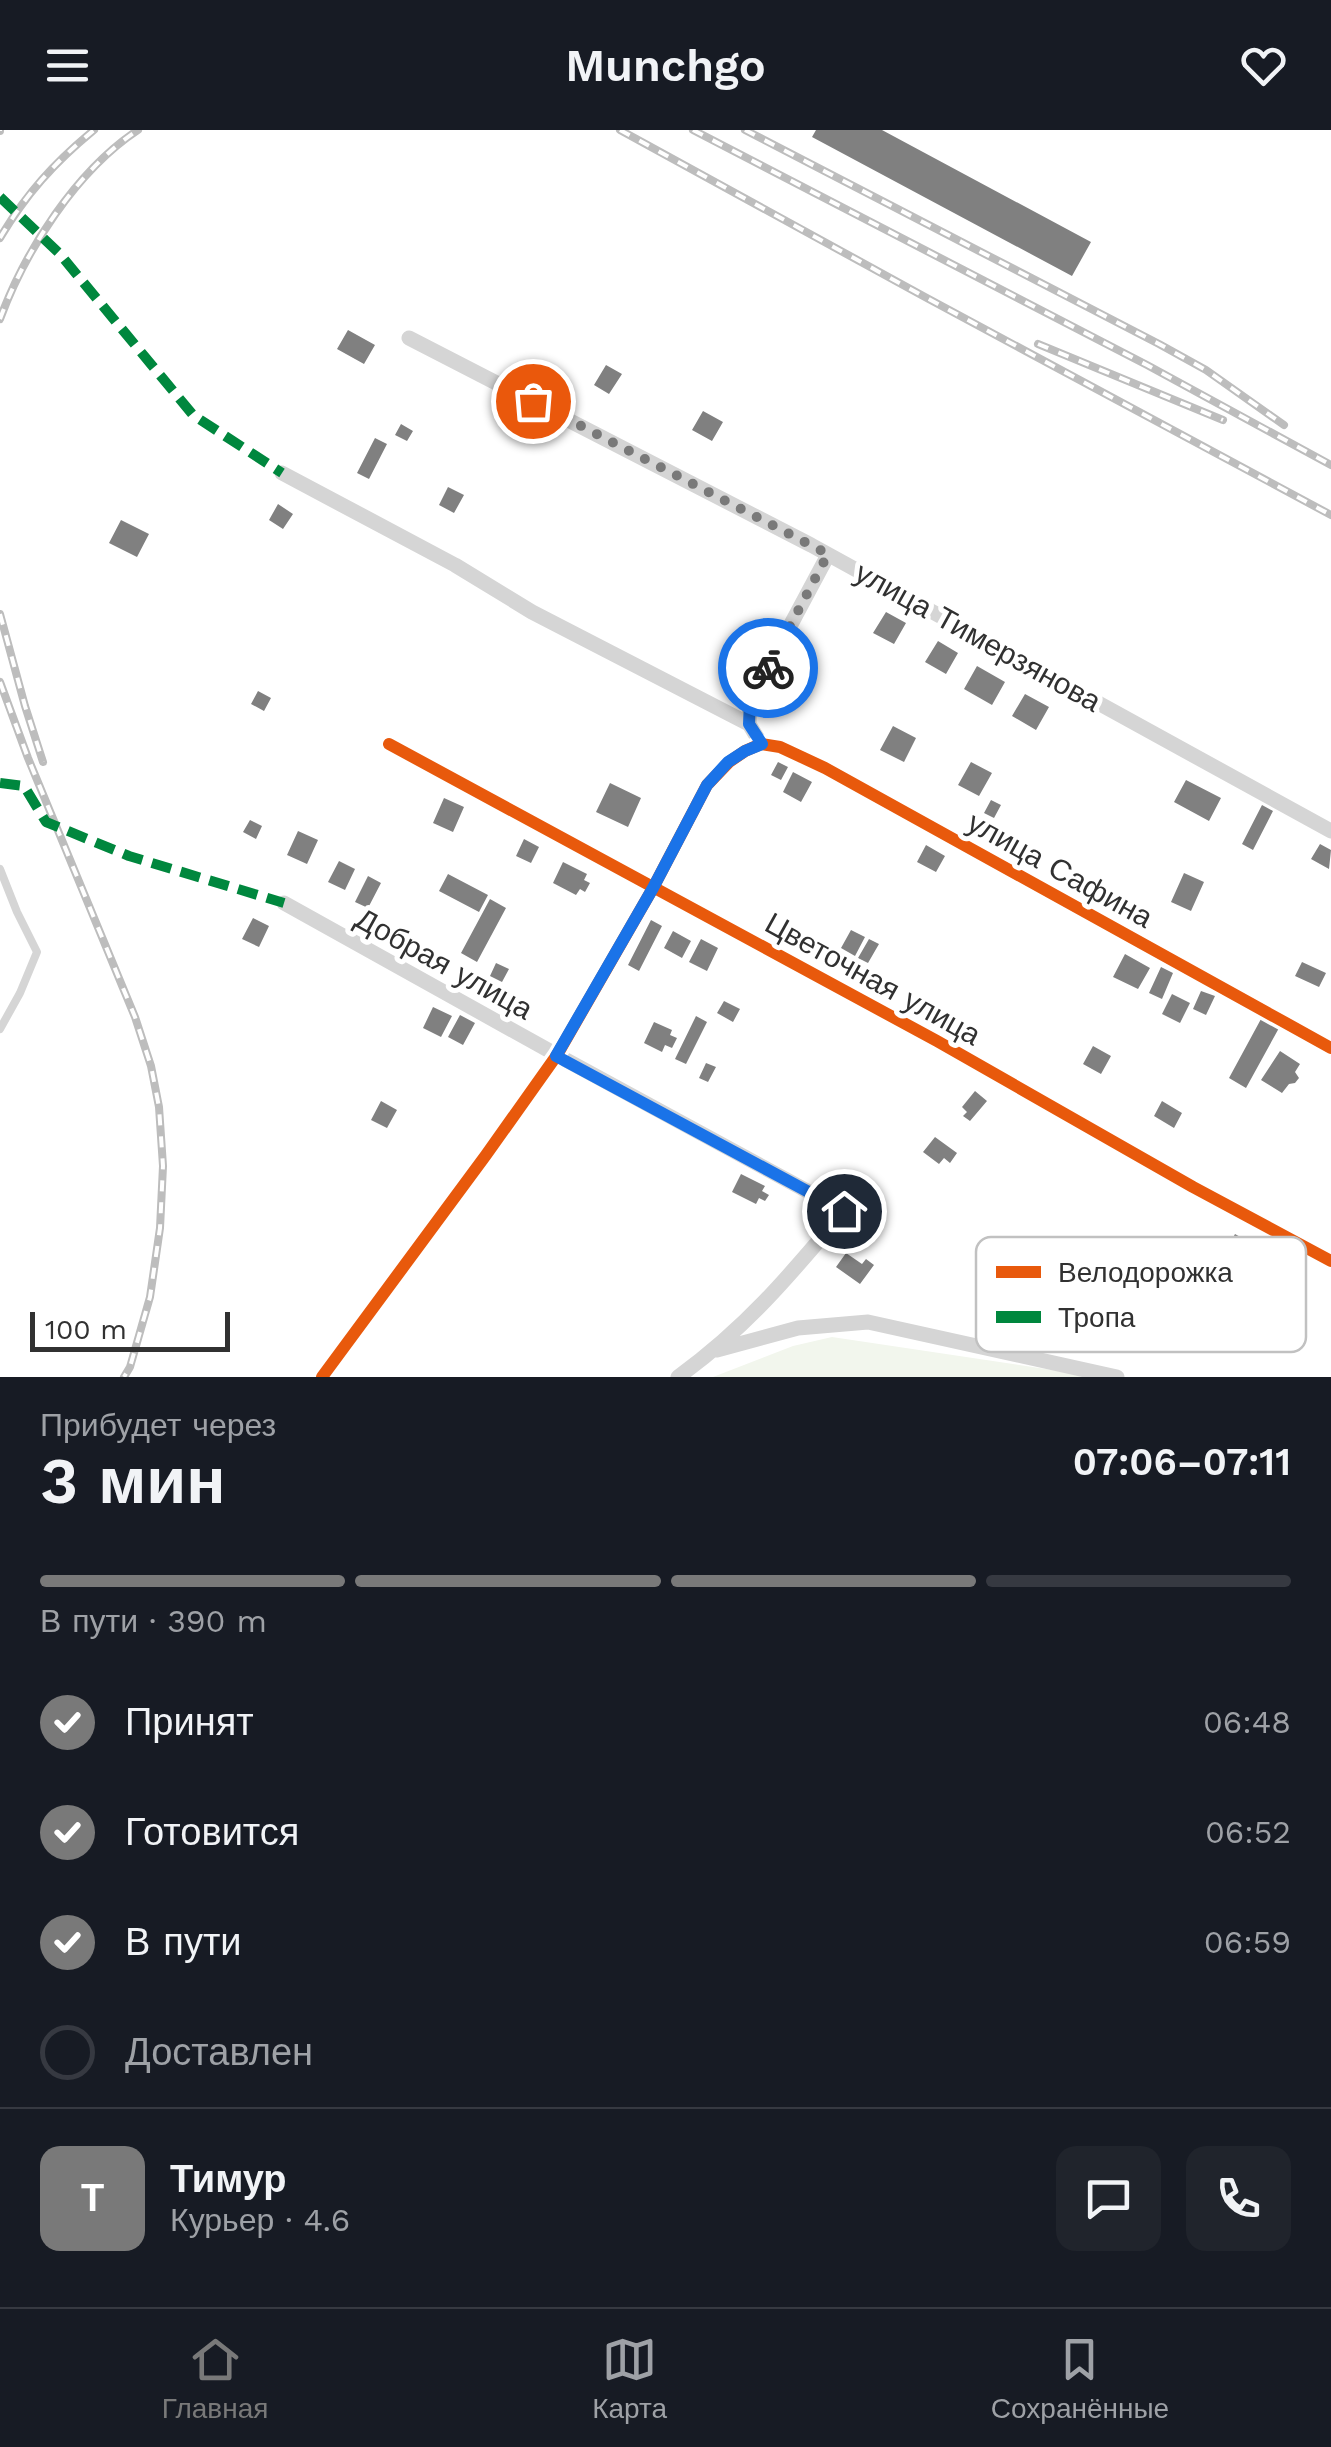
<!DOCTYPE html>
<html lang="ru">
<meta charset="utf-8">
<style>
:root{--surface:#171b24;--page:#20242c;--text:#f1f3f6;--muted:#9ea1a6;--line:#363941;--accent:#797979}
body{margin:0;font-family:"Work Sans",sans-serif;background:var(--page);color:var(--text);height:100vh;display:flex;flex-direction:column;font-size:38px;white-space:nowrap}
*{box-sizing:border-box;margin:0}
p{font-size:32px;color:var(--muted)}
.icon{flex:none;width:55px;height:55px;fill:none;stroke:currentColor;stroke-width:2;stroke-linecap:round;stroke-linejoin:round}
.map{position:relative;height:1247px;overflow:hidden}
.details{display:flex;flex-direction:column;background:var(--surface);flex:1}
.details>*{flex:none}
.scale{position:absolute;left:30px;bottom:25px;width:200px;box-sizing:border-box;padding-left:10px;border:5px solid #313131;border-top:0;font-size:28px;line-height:35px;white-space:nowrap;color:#313131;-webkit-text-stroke:8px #fff;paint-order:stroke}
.pin{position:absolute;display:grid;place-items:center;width:85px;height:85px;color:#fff;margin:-42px;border:5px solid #fff;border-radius:50%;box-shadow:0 2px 10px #0007}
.courier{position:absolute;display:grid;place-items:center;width:100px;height:100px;margin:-50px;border:8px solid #1a73e8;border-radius:50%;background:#fff;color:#222;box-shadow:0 2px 12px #0007}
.headline em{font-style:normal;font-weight:600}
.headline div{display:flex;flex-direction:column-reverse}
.headline{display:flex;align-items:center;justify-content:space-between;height:170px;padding:0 40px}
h1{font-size:65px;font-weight:600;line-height:75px}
.bar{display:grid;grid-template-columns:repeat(4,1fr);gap:15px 10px;align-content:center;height:120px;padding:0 40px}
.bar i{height:12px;border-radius:8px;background:var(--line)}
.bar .selected{background:var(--accent)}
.bar p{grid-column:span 4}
.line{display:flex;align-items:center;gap:25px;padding:0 40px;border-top:2px solid var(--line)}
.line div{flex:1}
.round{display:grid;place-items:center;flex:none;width:105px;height:105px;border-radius:20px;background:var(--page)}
ol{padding:0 40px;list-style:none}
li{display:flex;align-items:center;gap:30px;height:110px}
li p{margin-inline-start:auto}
li .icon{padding:10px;border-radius:50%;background:var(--accent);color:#fff;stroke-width:4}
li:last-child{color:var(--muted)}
li i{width:55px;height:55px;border:5px solid var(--line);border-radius:50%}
header{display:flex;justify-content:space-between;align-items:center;height:130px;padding:0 40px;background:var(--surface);font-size:45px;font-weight:600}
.tabs{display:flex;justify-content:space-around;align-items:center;height:140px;border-top:2px solid var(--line);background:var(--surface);font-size:28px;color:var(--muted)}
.tabs a{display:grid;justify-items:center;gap:5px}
.tabs .selected{color:var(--accent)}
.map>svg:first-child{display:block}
.green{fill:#f2f6ed}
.building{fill:#808080}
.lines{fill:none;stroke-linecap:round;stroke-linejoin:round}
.lane{stroke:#d5d5d5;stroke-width:8}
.street{stroke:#d5d5d5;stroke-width:15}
.rail-casing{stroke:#bdbdbd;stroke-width:8}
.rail{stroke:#fff;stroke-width:4;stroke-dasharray:11;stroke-linecap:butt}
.quiet{stroke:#00873e;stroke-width:10;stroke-dasharray:20 10;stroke-linecap:butt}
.cycleway-casing{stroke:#fff;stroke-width:19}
.cycleway{stroke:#e8590c;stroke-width:12}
.done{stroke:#797979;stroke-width:10;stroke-dasharray:0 18}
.route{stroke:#1a73e8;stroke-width:12}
.labels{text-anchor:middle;stroke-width:10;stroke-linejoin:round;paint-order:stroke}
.street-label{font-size:30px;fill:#313131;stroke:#fff}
.key{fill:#fff;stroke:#c1c1c1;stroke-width:2.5}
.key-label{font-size:28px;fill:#313131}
</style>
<header><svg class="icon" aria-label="menu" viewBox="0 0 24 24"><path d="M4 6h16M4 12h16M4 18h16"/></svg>Munchgo<svg class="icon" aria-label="heart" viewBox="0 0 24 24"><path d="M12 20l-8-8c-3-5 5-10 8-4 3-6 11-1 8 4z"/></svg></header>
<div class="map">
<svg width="1331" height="1247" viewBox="0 0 1331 1247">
<rect width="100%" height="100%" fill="#fff"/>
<path class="green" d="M832 1207 1099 1247H713L793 1216Z"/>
<path class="building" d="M816 0H882L1091 112 1072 146 812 7Z
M348 200 375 215 364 234 337 219Z
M606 235 622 244 609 264 594 255Z
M703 281 723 292 712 311 692 300Z
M401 294 413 301 407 311 395 305Z
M375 308 387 314 369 349 357 343Z
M448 357 464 365 454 383 439 375Z
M278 374 293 384 283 399 269 390Z
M121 390 149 404 137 427 109 413Z
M886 482 906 493 894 514 873 503Z
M938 511 958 523 946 544 925 532Z
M977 536 1005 552 992 575 964 559Z
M258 561 271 568 264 581 251 574Z
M1025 564 1049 577 1036 600 1012 586Z
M893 596 916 608 904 632 880 620Z
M778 632 788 637 781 650 771 645Z
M971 632 992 643 979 666 958 655Z
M793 642 812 652 801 672 783 662Z
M1186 650 1221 668 1209 691 1174 672Z
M610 653 641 668 628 697 596 682Z
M444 668 464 677 453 702 433 693Z
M991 670 1001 675 994 688 984 683Z
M1262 675 1273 681 1253 720 1242 714Z
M250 690 262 696 256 709 243 702Z
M298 701 318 710 307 734 287 725Z
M524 709 539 717 531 733 516 726Z
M1320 714 1331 720 1329 739 1311 729Z
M926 715 945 726 936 742 917 732Z
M339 731 355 739 345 760 328 752Z
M563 732 587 744 584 750 590 753 585 762 580 759 576 765 553 753Z
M1184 743 1204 752 1191 781 1171 772Z
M448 744 488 765 479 782 439 761Z
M368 746 381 753 368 778 355 772Z
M490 769 506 778 477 832 461 823Z
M253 788 269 796 259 817 242 809Z
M651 790 662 796 639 841 628 835Z
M851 800 865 807 855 826 841 818Z
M673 801 691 811 682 828 664 818Z
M701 809 718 818 707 841 689 832Z
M869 809 879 814 868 833 858 828Z
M1125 824 1150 838 1138 859 1113 847Z
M1302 832 1326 843 1319 857 1295 846Z
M496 833 509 839 502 852 490 846Z
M1161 837 1173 843 1162 869 1149 863Z
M1201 861 1215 866 1206 885 1193 879Z
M1172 864 1190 873 1180 893 1162 884Z
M724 871 740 879 733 892 717 883Z
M433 877 452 886 441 907 423 898Z
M460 885 475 893 463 915 448 907Z
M696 886 707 892 686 934 675 929Z
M1261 889 1279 898 1246 958 1229 948Z
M654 892 672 900 670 905 677 908 672 918 665 915 662 922 644 913Z
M1093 916 1111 926 1101 944 1083 934Z
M1280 921 1300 934 1295 942 1299 948 1295 953 1289 954 1282 963 1261 950Z
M706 933 716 937 708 952 699 948Z
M975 961 987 971 970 991 963 986 967 982 962 977Z
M381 971 397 980 387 998 371 990Z
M1162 971 1182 983 1174 998 1154 986Z
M935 1007 957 1023 950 1033 944 1028 939 1034 923 1022Z
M741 1044 765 1056 762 1061 769 1065 765 1071 759 1068 756 1074 732 1062Z
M1235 1104 1258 1117 1245 1141 1222 1128Z
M846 1123 862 1134 866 1129 874 1135 860 1154 836 1137Z"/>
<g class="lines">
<path class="lane" d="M0 739 17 782 37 822 20 863 0 899"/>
<path class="street" d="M409 208 811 415 1331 701
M282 343 455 435 532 482 749 594 761 614
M749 594 750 571 828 425
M389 614 937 911 1193 1057 1331 1131
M284 773 557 925 844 1081C791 1144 746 1198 678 1247
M717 1220 798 1198 868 1192 1117 1247
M322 1247 486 1025 557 925 653 758 707 655 729 632 745 621 761 614 780 617 825 638 1331 918"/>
<defs>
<path id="rail" d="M620 0 925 167 1331 385
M693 0 1147 235 1331 335
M745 0 1159 214 1206 240 1284 295
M0 1V0
M0 108C26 64 54 33 94 0
M0 189C25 121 76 41 138 0
M1038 214 1223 290
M0 484 25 576 43 632
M0 552 28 628 135 887 151 936 159 977 163 1036 160 1098 150 1167 130 1237 124 1247"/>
</defs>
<use href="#rail" class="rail-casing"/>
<use href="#rail" class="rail"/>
<path class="quiet" d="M0 67 59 123 193 285 282 343
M0 653 24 656 46 692 129 726 284 773"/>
<defs>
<path id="cycleway" d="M389 614 937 911 1193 1057 1331 1131
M322 1247 486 1025 557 925 653 758 707 655 729 632 745 621 761 614 780 617 825 638 1331 918"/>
</defs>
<use href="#cycleway" class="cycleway-casing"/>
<use href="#cycleway" class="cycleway"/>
</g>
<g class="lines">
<path class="done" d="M533 271 828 424 768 538"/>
<path class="route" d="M768 538 750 571 749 594 762 614 745 621 728 632 707 655 653 758 556 926 844 1081"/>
</g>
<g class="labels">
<g class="street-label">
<text transform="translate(978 507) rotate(29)" y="10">улица Тимерзянова</text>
<text transform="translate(1060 740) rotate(29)" y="10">улица Сафина</text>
<text transform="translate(444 834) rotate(29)" y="10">Добрая улица</text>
<text transform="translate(873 849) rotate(29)" y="10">Цветочная улица</text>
</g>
</g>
<rect x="976" y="1107" width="330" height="115" rx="15" class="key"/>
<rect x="996" y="1136" width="45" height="12" fill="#e8590c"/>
<rect x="996" y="1181" width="45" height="12" fill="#00873e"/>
<g class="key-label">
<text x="1058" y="1152">Велодорожка</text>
<text x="1058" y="1197">Тропа</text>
</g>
</svg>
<div class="scale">100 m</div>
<div class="pin" style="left:533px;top:271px;background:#ea580c"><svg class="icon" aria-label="bag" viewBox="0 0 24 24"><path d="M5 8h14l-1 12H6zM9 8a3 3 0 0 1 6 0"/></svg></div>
<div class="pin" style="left:844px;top:1081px;background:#1f2937"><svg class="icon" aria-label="home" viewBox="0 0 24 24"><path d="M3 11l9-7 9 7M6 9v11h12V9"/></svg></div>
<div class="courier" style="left:768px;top:538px"><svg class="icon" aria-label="bike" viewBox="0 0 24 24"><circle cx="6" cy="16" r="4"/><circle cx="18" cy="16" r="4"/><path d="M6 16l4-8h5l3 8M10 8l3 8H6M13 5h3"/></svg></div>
</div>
<section class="details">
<div class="headline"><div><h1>3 мин</h1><p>Прибудет через</p></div><em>07:06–07:11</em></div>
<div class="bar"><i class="selected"></i><i class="selected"></i><i class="selected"></i><i></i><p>В пути · 390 m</p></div>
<ol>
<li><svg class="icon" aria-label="check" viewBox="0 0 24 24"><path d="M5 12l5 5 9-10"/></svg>Принят<p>06:48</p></li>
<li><svg class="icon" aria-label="check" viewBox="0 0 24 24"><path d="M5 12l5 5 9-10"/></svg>Готовится<p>06:52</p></li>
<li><svg class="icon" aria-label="check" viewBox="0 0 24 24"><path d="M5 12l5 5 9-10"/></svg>В пути<p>06:59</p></li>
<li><i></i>Доставлен</li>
</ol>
<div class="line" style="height:180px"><b class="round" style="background:var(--accent);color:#fff">Т</b><div><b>Тимур</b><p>Курьер · 4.6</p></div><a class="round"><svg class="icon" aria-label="chat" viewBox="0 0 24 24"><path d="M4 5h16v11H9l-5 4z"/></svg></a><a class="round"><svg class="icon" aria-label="phone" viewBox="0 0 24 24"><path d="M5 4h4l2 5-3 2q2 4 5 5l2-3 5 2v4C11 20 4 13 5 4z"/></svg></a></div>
</section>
<nav class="tabs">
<a class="selected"><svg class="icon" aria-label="home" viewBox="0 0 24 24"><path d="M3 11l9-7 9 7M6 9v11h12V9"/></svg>Главная</a>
<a><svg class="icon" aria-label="map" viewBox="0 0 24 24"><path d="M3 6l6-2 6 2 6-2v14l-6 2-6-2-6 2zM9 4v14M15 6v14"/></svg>Карта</a>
<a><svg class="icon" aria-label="saved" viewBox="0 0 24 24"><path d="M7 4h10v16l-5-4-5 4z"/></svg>Сохранённые</a>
</nav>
